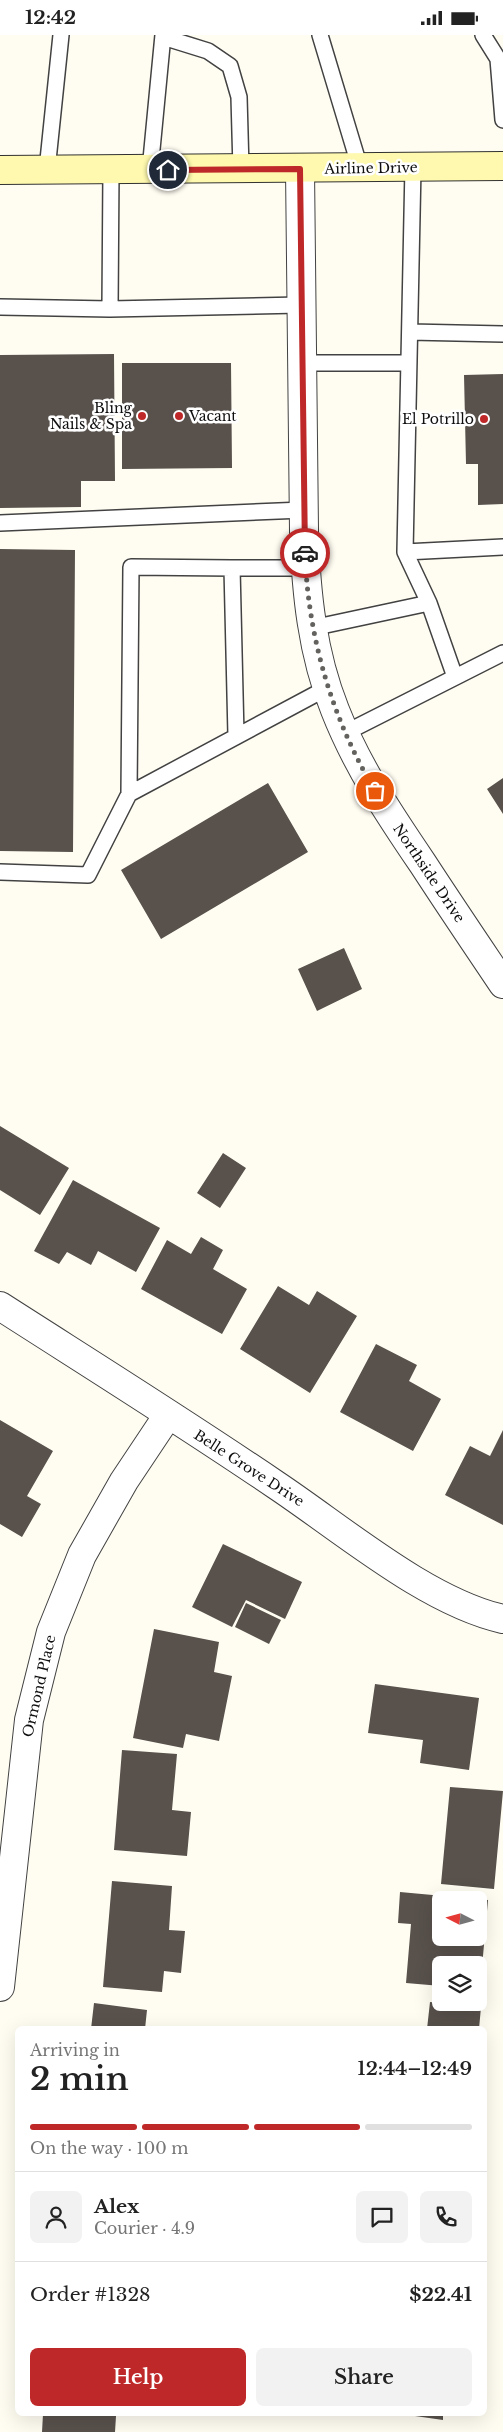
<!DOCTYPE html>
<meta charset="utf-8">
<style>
:root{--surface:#fff;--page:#f2f2f2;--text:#222;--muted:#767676;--line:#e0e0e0;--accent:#bf2828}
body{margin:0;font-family:"Libre Baskerville",serif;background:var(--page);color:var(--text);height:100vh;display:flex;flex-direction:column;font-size:19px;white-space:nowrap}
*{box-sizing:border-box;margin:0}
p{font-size:16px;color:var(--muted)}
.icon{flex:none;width:28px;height:28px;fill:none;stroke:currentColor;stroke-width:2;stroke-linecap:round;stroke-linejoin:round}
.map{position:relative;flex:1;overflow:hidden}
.drawer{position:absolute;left:15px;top:1991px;width:472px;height:390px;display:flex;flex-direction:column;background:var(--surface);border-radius:8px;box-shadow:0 5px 20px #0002}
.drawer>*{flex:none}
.needle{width:32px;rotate:276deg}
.controls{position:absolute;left:432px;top:1856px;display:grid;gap:10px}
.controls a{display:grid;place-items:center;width:55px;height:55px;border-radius:8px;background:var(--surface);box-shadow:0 5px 20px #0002;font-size:25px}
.pin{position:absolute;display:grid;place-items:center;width:42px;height:42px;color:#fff;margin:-21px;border:2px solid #fff;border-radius:50%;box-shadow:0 1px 5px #0007}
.courier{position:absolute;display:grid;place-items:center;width:50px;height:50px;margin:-25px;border:4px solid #bf2828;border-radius:50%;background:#fff;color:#222;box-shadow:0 1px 6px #0007}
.summary em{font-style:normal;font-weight:600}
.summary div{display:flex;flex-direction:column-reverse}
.summary{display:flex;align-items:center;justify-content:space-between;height:85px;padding:0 15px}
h1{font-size:32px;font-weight:600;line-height:38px}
.bar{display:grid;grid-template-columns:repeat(4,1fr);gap:8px 5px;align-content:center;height:60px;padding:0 15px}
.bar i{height:6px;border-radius:4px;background:var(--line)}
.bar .active{background:var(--accent)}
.bar p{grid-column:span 4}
.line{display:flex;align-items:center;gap:12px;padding:0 15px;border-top:1px solid var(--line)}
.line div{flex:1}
.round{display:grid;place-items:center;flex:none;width:52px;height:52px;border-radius:8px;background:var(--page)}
.cta{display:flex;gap:10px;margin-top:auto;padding:10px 15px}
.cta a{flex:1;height:58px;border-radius:8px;background:var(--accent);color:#fff;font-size:20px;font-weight:600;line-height:58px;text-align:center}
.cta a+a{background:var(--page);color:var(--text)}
.status{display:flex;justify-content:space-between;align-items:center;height:35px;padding:0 25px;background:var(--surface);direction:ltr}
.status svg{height:14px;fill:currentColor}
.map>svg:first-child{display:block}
.building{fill:#58514c}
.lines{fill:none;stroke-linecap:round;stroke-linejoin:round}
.service-casing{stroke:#424242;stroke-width:18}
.minor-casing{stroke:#424242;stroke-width:30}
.secondary-casing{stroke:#313131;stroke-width:30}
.service{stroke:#fff;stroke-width:15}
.minor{stroke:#fff;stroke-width:28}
.secondary{stroke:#fef9ae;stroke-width:28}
.done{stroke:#63625e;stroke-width:5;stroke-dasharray:0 9}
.route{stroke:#bf2828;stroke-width:6}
.poi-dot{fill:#bf2828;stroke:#fff;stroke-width:2}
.labels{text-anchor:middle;stroke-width:5;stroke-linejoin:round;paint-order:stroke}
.street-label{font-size:14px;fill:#0f0f0f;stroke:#fff}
.poi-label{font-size:14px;fill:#0f0f0f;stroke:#fff;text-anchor:end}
</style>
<div class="status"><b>12:42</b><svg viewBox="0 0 49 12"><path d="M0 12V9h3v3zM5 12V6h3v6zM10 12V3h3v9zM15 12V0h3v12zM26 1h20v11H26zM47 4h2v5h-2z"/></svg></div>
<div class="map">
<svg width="503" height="2397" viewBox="0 0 503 2397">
<rect width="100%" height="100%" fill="#fffdf2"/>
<path class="building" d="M114 319 115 446H81V472L0 473V320Z
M122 328H231L232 433 122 434Z
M503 339V469L478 470V429H466L464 340Z
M0 514 75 515 73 817 0 816Z
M503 743V779L487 754Z
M268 748 308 817 161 904 121 835Z
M344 913 362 954 317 976 298 934Z
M0 1091 69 1133 40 1180 0 1155Z
M223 1118 246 1133 220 1173 197 1158Z
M73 1145 160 1193 136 1237 98 1216 91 1230 67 1217 59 1229 34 1216Z
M201 1202 223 1215 213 1234 247 1254 222 1299 141 1254 167 1205 191 1219Z
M278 1251 309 1270 317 1256 357 1281 310 1358 240 1314Z
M376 1309 417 1330 409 1346 441 1364 413 1416 340 1377Z
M0 1385 53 1416 27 1461 41 1469 22 1502 0 1489Z
M503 1395V1490L445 1460 470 1411 490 1421Z
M223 1509 302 1547 285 1584 246 1565 232 1592 192 1572Z
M246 1568 281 1585 269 1609 235 1592Z
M154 1594 219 1607 214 1637 232 1641 219 1706 186 1699 183 1713 133 1703Z
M375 1649 479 1663 469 1735 420 1728 423 1705 368 1698Z
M122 1715 177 1719 172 1775 191 1777 187 1821 114 1815Z
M450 1752 503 1756 494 1854 441 1849Z
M112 1846 172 1851 169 1895 185 1896 181 1938 164 1936 162 1957 103 1952Z
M400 1857 476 1864 441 1865V1902H479V1864L488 1865 482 1932H487L485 1955 479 1954V1930H441V1951L406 1948 411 1889 398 1888Z
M430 1967 481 1972 479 1994H427Z
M94 1968 147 1975 145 1994H91Z
M43 2379H99L116 2381 115 2397H42Z
M401 2379H443V2385Z"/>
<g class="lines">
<defs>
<path id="service" d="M320 0 360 133
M483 0 498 24 503 85
M163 2 208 16 230 31 239 62 241 134
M413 132 405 517 429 568
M47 135 61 0
M111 135 110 274 300 270
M150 135 163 0
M0 272 110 274
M410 297 503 299
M301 328H409
M0 488 303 475
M405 517 503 512
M232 533H305
M312 593 429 568 455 642
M345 698 503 618
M129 759 131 532 232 533 236 701
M0 837 88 840 129 759 327 653"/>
<path id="minor" d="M300 134 304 496C306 557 312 618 335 675 357 731 389 779 423 829 449 869 476 909 503 949
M0 1271C92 1330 185 1388 276 1450 342 1494 427 1567 503 1584
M0 1952 29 1685 51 1597 82 1520 124 1446 168 1380"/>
<path id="secondary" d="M0 135 503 131"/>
</defs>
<use href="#service" class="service-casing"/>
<use href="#minor" class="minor-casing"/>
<use href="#secondary" class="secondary-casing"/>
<use href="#service" class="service"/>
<use href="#minor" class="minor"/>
<use href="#secondary" class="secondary"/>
</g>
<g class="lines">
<path class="done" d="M305 518C308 603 332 683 375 756"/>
<path class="route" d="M168 135 300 134 305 518"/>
</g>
<g class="poi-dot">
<circle cx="142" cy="381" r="5"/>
<circle cx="179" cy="381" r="5"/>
<circle cx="484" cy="384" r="5"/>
</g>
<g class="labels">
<g class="street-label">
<text transform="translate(371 133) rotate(-1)" y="5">Airline Drive</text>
<text transform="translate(429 838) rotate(56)" y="5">Northside Drive</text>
<text transform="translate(249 1433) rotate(33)" y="5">Belle Grove Drive</text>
<text transform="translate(39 1651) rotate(-77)" y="5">Ormond Place</text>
</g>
<g class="poi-label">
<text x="132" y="378">Bling<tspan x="132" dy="16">Nails &amp; Spa</tspan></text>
<text x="189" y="386" text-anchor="start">Vacant</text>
<text x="474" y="389">El Potrillo</text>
</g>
</g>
</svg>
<div class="controls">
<a><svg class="needle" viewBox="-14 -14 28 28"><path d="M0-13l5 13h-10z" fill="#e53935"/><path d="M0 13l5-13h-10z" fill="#767676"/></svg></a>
<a><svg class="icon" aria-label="layers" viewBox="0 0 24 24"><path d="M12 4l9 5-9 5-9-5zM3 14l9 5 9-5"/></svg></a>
</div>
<div class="pin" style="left:375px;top:756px;background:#ea580c"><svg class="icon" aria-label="bag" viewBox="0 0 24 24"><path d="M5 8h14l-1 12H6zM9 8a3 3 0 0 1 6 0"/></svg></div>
<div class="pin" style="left:168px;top:135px;background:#1f2937"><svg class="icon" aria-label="home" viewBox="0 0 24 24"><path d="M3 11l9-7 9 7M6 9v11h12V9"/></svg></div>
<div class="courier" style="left:305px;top:518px"><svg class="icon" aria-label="car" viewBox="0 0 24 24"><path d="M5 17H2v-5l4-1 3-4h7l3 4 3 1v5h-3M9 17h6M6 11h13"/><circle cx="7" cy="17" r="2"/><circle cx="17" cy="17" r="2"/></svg></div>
<section class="drawer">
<div class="summary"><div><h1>2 min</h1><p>Arriving in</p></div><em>12:44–12:49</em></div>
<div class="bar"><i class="active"></i><i class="active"></i><i class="active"></i><i></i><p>On the way · 100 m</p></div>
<div class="line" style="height:90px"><a class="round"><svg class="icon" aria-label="person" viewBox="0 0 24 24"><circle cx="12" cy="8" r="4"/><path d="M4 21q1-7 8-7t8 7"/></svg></a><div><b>Alex</b><p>Courier · 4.9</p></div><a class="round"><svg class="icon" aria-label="chat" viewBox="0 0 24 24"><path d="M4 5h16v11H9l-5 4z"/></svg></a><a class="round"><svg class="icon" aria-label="phone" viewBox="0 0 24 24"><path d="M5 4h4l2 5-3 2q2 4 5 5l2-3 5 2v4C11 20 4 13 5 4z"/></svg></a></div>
<div class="line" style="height:65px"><div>Order #1328</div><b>$22.41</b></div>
<div class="cta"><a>Help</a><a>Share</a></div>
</section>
</div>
